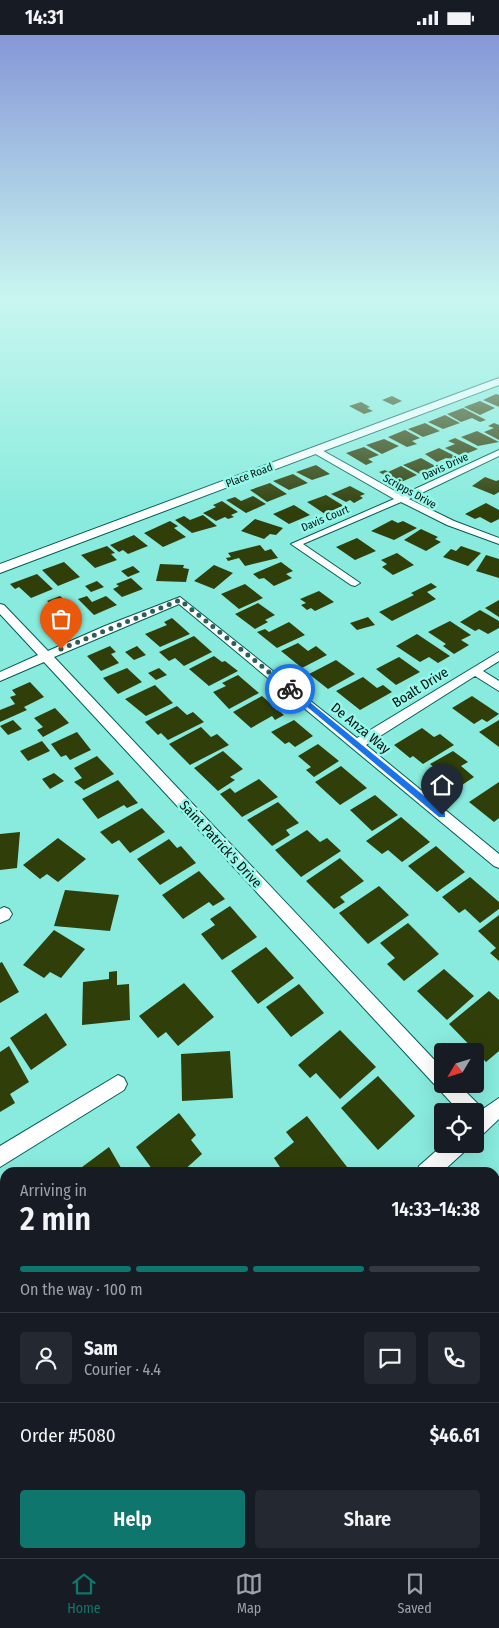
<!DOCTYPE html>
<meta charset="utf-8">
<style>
:root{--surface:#171b24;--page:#242831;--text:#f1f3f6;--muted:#9ea1a6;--line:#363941;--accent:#0f766e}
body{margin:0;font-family:"Fira Sans Condensed",sans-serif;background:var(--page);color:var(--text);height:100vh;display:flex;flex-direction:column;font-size:19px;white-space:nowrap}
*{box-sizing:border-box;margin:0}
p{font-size:16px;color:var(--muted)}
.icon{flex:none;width:28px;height:28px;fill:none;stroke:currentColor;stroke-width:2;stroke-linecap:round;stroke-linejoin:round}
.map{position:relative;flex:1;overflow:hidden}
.side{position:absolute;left:0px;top:1132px;width:500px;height:391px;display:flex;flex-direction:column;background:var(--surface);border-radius:15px 15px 0 0;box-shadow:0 5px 20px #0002}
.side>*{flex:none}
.needle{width:32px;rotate:232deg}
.tools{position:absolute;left:434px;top:1008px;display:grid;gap:10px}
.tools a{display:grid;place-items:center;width:50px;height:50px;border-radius:5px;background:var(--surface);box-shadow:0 5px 20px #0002;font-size:25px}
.pin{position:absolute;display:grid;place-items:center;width:42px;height:42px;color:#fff;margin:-51px -21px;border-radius:50% 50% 50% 0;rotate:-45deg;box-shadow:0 0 5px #0007}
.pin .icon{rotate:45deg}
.courier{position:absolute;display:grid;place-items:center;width:50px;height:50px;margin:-25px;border:4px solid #1a73e8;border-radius:50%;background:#fff;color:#222;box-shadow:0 1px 6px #0007}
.headline em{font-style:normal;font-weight:600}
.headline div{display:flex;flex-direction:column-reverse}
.headline{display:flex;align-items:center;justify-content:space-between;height:85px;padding:0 20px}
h1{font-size:32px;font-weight:600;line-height:38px}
.bar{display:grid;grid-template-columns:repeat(4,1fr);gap:8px 5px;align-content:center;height:60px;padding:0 20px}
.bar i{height:6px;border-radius:4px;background:var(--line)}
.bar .active{background:var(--accent)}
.bar p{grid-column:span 4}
.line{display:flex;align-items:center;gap:12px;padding:0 20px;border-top:1px solid var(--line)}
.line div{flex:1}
.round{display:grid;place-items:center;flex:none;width:52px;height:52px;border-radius:5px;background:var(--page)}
.button{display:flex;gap:10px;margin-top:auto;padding:10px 20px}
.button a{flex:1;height:58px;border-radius:5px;background:var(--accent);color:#fff;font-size:20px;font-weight:600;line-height:58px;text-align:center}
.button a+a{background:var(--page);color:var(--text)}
.status{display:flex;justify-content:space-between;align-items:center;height:35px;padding:0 25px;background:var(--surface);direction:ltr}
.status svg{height:14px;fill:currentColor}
.tab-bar{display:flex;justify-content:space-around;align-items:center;height:70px;border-top:1px solid var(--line);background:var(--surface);font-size:14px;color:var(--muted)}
.tab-bar a{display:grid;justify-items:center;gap:2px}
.tab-bar .active{color:var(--accent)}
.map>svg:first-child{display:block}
.building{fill:#303f0a}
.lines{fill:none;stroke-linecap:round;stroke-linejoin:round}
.street-casing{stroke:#005d55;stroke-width:2}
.secondary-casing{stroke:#005d55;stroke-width:2}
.street{fill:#fff;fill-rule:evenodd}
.secondary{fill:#fff;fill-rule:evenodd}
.route{fill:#1a73e8}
.done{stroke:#305d56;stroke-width:5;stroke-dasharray:0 9}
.labels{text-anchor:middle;stroke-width:5;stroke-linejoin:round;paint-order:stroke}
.far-street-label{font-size:11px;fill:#00100d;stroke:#95f8ea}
.street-label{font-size:14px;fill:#00100d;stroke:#95f8ea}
</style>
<div class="status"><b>14:31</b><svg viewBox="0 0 49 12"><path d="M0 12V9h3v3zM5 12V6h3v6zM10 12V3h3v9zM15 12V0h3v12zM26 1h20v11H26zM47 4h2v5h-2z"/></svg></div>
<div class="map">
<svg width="499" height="1523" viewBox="0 0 499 1523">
<rect width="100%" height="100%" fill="#88ebdd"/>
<path class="building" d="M496 359 499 360V372L483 365Z
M392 361 402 366 393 370 382 365Z
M480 366 495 373 480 380 464 372Z
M361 367 370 372 367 373 373 376 364 379 349 371Z
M463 373 486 385 480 387 472 383 461 387 447 379Z
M445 380 460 388 443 394 428 387Z
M425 388 440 396 423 402 408 394Z
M494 388 499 390V405L484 397 494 393 488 391Z
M405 395 420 403 412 406 417 409 407 412 388 402Z
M477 396 499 407 478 411 461 402Z
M455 403 478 414 461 421 445 413 455 409 448 406Z
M384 404 399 411 382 419 366 410Z
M364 412 379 420 368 424 373 427 366 430 346 418Z
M439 413 457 422 451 425 446 423 437 427 425 419Z
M421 423 437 432 420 439 403 430Z
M316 430 330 439 312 445 296 437Z
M401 431 417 440 399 448 379 437 385 435 388 437Z
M293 439 308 448 289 455 273 446Z
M485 442 496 446 499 445V457L494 460 472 451Z
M270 448 287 459 267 467 250 455Z
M350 451 365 459 360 461 363 463 354 468 350 465 346 467 331 459Z
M326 460 344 471 325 479 307 467Z
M253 461 266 469 246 478 226 465 235 462 241 466Z
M222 466 238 477 231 480 234 482 228 484 225 482 216 486 203 478 216 472 213 470Z
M486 468 499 475V484L491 488 480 482 475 484 465 479Z
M294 470 310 480 289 489 273 479Z
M203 480 217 491 192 498 175 485 184 481 190 485Z
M255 484 283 493 276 500 270 499 264 504 241 496Z
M392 485 398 488 403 486 417 493 394 505 371 496Z
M170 486 178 491 174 493 186 502 163 512 144 498Z
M421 494 438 502 435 504 441 507 426 516 404 505Z
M134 500 148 511 128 519 123 515 119 517 110 510Z
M357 503 376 516 355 525 336 512Z
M260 510 265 516 271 514 278 523 245 531 239 523 228 526 226 523 231 522 228 518Z
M107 511 115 518 111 519 117 525 95 533 81 520Z
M461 511 481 518 468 531 443 522 451 514 456 516Z
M397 518 414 530 393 540 382 532 387 529 381 525Z
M486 520 499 524V543L476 536Z
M64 527 80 542 58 551 42 535Z
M281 527 293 536 286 539 292 543 274 551 264 543 259 544 253 539Z
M160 529 184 530 183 533 189 534 186 547 156 546Z
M214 530 233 538 214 554 194 546Z
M133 531 140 537 128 542 121 536Z
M37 539 53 554 31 563 19 552 15 554 10 549Z
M131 543 143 554 122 562 113 554 119 551 116 549Z
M97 546 104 552 91 557 85 551Z
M431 548 437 552 427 557 436 564 392 586 379 577 414 560 411 558Z
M245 549 263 563 239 574 221 559Z
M319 556 334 567 315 576 311 573 307 575 301 570 306 568 300 564Z
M60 561 67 567 54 572 47 566Z
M87 561 92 567 106 561 117 570 94 580 78 564Z
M499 565V582L485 573Z
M258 568 275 580 265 585 268 587 255 594 235 579Z
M69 575 81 587 57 597 46 585Z
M480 575 499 586V593L488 599 479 594 475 596 460 587Z
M368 582 375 590 357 595 350 588Z
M172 583 190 599 160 612 145 599 167 590 164 587Z
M450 586 471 600 461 605 469 610 454 619 443 611 446 609 428 597Z
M289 587 305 600 277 613 257 597 265 594 269 597Z
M417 599 450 621 438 628 429 622 420 627 396 611Z
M194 601 212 617 184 631 175 623 169 626 159 617Z
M298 608 308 616 316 611 327 620 302 633 281 616Z
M110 611 116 617 111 619 119 628 101 636 87 621Z
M137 611 146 620 134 625 125 617Z
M214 621 222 627 225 626 238 636 209 651 189 634Z
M399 622 420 637 396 650 376 634Z
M336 625 355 639 328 654 309 639Z
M127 633 142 647 118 659 103 643Z
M159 633 167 640 156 645 148 638Z
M238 640 259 658 229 674 213 657 226 651 222 648Z
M363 642 377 653 383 650 392 657 360 675 336 656Z
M30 647 44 662 24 672 27 675 0 687V675L15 669 10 662 16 660 12 655Z
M155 650 173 668 146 681 125 664Z
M262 661 284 680 275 685 272 681 251 693 233 677Z
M472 661 499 679 487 687 482 684 474 689 452 673Z
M177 671 187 680 193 677 204 687 168 705 161 698 158 700 145 687Z
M55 673 69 688 43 702 37 695 43 692 34 683Z
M13 685 22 694 8 700 0 691Z
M294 685 313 701 295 712 289 707 285 709 271 697Z
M499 685V712L479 697Z
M201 692 211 702 217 699 229 710 190 730 169 709Z
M422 693 434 702 440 699 454 710 423 729 413 721 410 723 394 710Z
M77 697 91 715 70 725 66 720 61 722 51 709Z
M42 706 50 716 28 726 20 716Z
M318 709 339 726 314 742 306 735 311 732 298 721Z
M223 716 243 734 230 742 235 745 218 756 194 733Z
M453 716 468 727 461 731 474 742 453 756 437 742 442 739 430 729Z
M97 721 114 739 84 755 74 747 82 743 74 733Z
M341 731 367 753 340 770 315 747Z
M54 738 64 746 50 754 42 744Z
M259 744 278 762 242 782 220 759 230 753 235 758Z
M118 745 138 768 127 773 124 770 98 784 82 764Z
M499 747V783L494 787 469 767Z
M375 760 398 780 372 796 350 775Z
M278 767 299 788 286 795 290 800 272 811 247 785Z
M142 773 165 797 130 818 119 805 112 809 100 797Z
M401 782 430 807 402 827 388 815 382 819 366 806Z
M307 795 320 807 327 803 341 816 301 842 275 815Z
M20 797 17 833 0 835V799Z
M58 803 86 824 58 847 47 839 40 844 23 830Z
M169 804 177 813 181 811 196 828 160 850 137 824Z
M436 811 465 837 437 857 408 831Z
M340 823 364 846 340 862 345 867 334 874 306 846Z
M199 836 225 864 213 871 209 867 183 884 162 860Z
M470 842 499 867V874L480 888 465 874 459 878 442 862Z
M379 851 409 880 368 909 339 878Z
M65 855 119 860 110 896 54 891Z
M230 871 257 902 222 925 201 899 215 890 210 884Z
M499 880V926L490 918 496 913 478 896Z
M408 888 439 919 404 946 387 929 395 923 380 908Z
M54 895 85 914 61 943 50 937 44 943 23 930Z
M266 912 294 943 258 969 231 936Z
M2 927 19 957 0 968V928Z
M444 934 474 961 447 985 417 956Z
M117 936V950L129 949 130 985 82 990 83 947 109 944V937Z
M184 948 214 982 178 1011 166 997 158 1003 139 981Z
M299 949 324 978 291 1002 266 972Z
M489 956 499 965V1016L486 1027 449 989Z
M46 978 67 1010 31 1035 10 1003Z
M340 995 376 1032 340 1064 316 1038 310 1043 298 1030Z
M9 1011 29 1047 10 1059 15 1068 0 1077V1017Z
M230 1016 233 1063 182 1066 181 1019Z
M378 1041 415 1081 378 1115 341 1073Z
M179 1078 196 1100 191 1105 202 1119 181 1138H155L136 1112Z
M307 1081 351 1137 350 1138H284L274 1123 294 1107 286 1097Z
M109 1112 124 1138H74Z
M499 1153V1207L495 1203V1157Z
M5 1178V1197L0 1187V1182Z
M495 1215 499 1220V1235L497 1237 499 1251 495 1256Z
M5 1336V1412L0 1400V1340Z
M495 1389 499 1394V1482L495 1487Z
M120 1519H147L149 1523H116Z
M160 1519H235L238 1523H163Z
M359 1519H371L374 1523H355Z
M411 1519H483L479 1523H414Z"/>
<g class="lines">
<defs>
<path id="street" d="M312 413H318L402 460 499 415V421L409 464 454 486 499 503V509L447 490 401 467 303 509 360 548 355 551 351 550 291 509 394 464 312 417Z
M180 562 357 703 499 617V626L483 636 499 646V656L475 641 366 710 499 819V833L494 831 179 569 54 622 442 1033V1049H458L478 1069 480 1076 499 1063V1084L482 1100 475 1102V1076H459L44 627 0 646V637L38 620 0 579V569L4 570 48 616 105 591Z
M4 872 9 874 12 879 9 884 0 888V874Z
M118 1040 124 1043 127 1049 124 1055 0 1132V1111Z
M444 1109H467L465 1116 441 1138H417L419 1131Z
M5 1509V1519H22L21 1523H0V1511Z"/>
<path id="secondary" d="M499 343V350L0 538V529Z"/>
</defs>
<use href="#street" class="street-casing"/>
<use href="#secondary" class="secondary-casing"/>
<use href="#street" class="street"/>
<use href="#secondary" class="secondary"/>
</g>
<linearGradient id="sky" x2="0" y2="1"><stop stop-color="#8597d7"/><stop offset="0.55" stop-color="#c9f6f0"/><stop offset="1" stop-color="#c9f6f0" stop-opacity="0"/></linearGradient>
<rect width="499" height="477" fill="url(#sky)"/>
<path class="route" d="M290 651 445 778V782H439L287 655 286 654Z"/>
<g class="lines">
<path class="done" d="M61 614 180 565 290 654"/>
</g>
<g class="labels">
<g class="far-street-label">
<text transform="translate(445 431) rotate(-25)" y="4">Davis Drive</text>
<text transform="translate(249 440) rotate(-21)" y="4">Place Road</text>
<text transform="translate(410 456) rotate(29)" y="4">Scripps Drive</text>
<text transform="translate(325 483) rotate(-23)" y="4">Davis Court</text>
</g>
<g class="street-label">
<text transform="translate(420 652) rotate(-32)" y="5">Boalt Drive</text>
<text transform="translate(361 693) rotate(39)" y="5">De Anza Way</text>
<text transform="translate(221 809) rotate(47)" y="5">Saint Patrick's Drive</text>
</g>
</g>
</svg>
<div class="tools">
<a><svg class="needle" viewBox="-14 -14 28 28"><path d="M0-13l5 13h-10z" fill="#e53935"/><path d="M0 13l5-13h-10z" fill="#9ea1a6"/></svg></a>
<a><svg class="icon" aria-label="locate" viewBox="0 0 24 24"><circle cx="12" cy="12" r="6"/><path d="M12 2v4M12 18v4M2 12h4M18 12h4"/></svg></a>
</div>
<div class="pin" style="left:61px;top:614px;background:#ea580c"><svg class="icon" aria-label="bag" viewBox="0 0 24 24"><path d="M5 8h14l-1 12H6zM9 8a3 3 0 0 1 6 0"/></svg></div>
<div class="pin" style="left:442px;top:780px;background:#1f2937"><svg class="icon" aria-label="home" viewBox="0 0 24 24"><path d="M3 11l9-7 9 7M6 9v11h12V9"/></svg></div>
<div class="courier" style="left:290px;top:654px"><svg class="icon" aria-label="bike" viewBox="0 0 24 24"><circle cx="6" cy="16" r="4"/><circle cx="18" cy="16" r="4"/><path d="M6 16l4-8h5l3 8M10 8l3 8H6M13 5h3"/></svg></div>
<section class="side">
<div class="headline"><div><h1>2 min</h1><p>Arriving in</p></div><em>14:33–14:38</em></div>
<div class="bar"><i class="active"></i><i class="active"></i><i class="active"></i><i></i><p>On the way · 100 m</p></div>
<div class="line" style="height:90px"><a class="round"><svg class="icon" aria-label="person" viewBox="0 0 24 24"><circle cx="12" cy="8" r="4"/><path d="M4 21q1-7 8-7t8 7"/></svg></a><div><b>Sam</b><p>Courier · 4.4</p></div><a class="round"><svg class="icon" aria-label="chat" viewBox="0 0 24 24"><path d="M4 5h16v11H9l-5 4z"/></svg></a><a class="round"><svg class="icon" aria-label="phone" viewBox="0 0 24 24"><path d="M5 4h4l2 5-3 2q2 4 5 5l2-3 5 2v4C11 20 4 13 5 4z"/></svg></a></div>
<div class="line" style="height:65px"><div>Order #5080</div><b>$46.61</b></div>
<div class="button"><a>Help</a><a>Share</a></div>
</section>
</div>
<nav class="tab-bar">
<a class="active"><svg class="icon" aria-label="home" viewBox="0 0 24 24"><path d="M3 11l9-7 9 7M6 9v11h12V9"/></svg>Home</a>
<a><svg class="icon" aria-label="map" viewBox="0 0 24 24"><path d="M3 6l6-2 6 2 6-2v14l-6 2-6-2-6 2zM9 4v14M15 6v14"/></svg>Map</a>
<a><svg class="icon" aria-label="saved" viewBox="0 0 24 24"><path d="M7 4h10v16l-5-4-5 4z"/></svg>Saved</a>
</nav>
